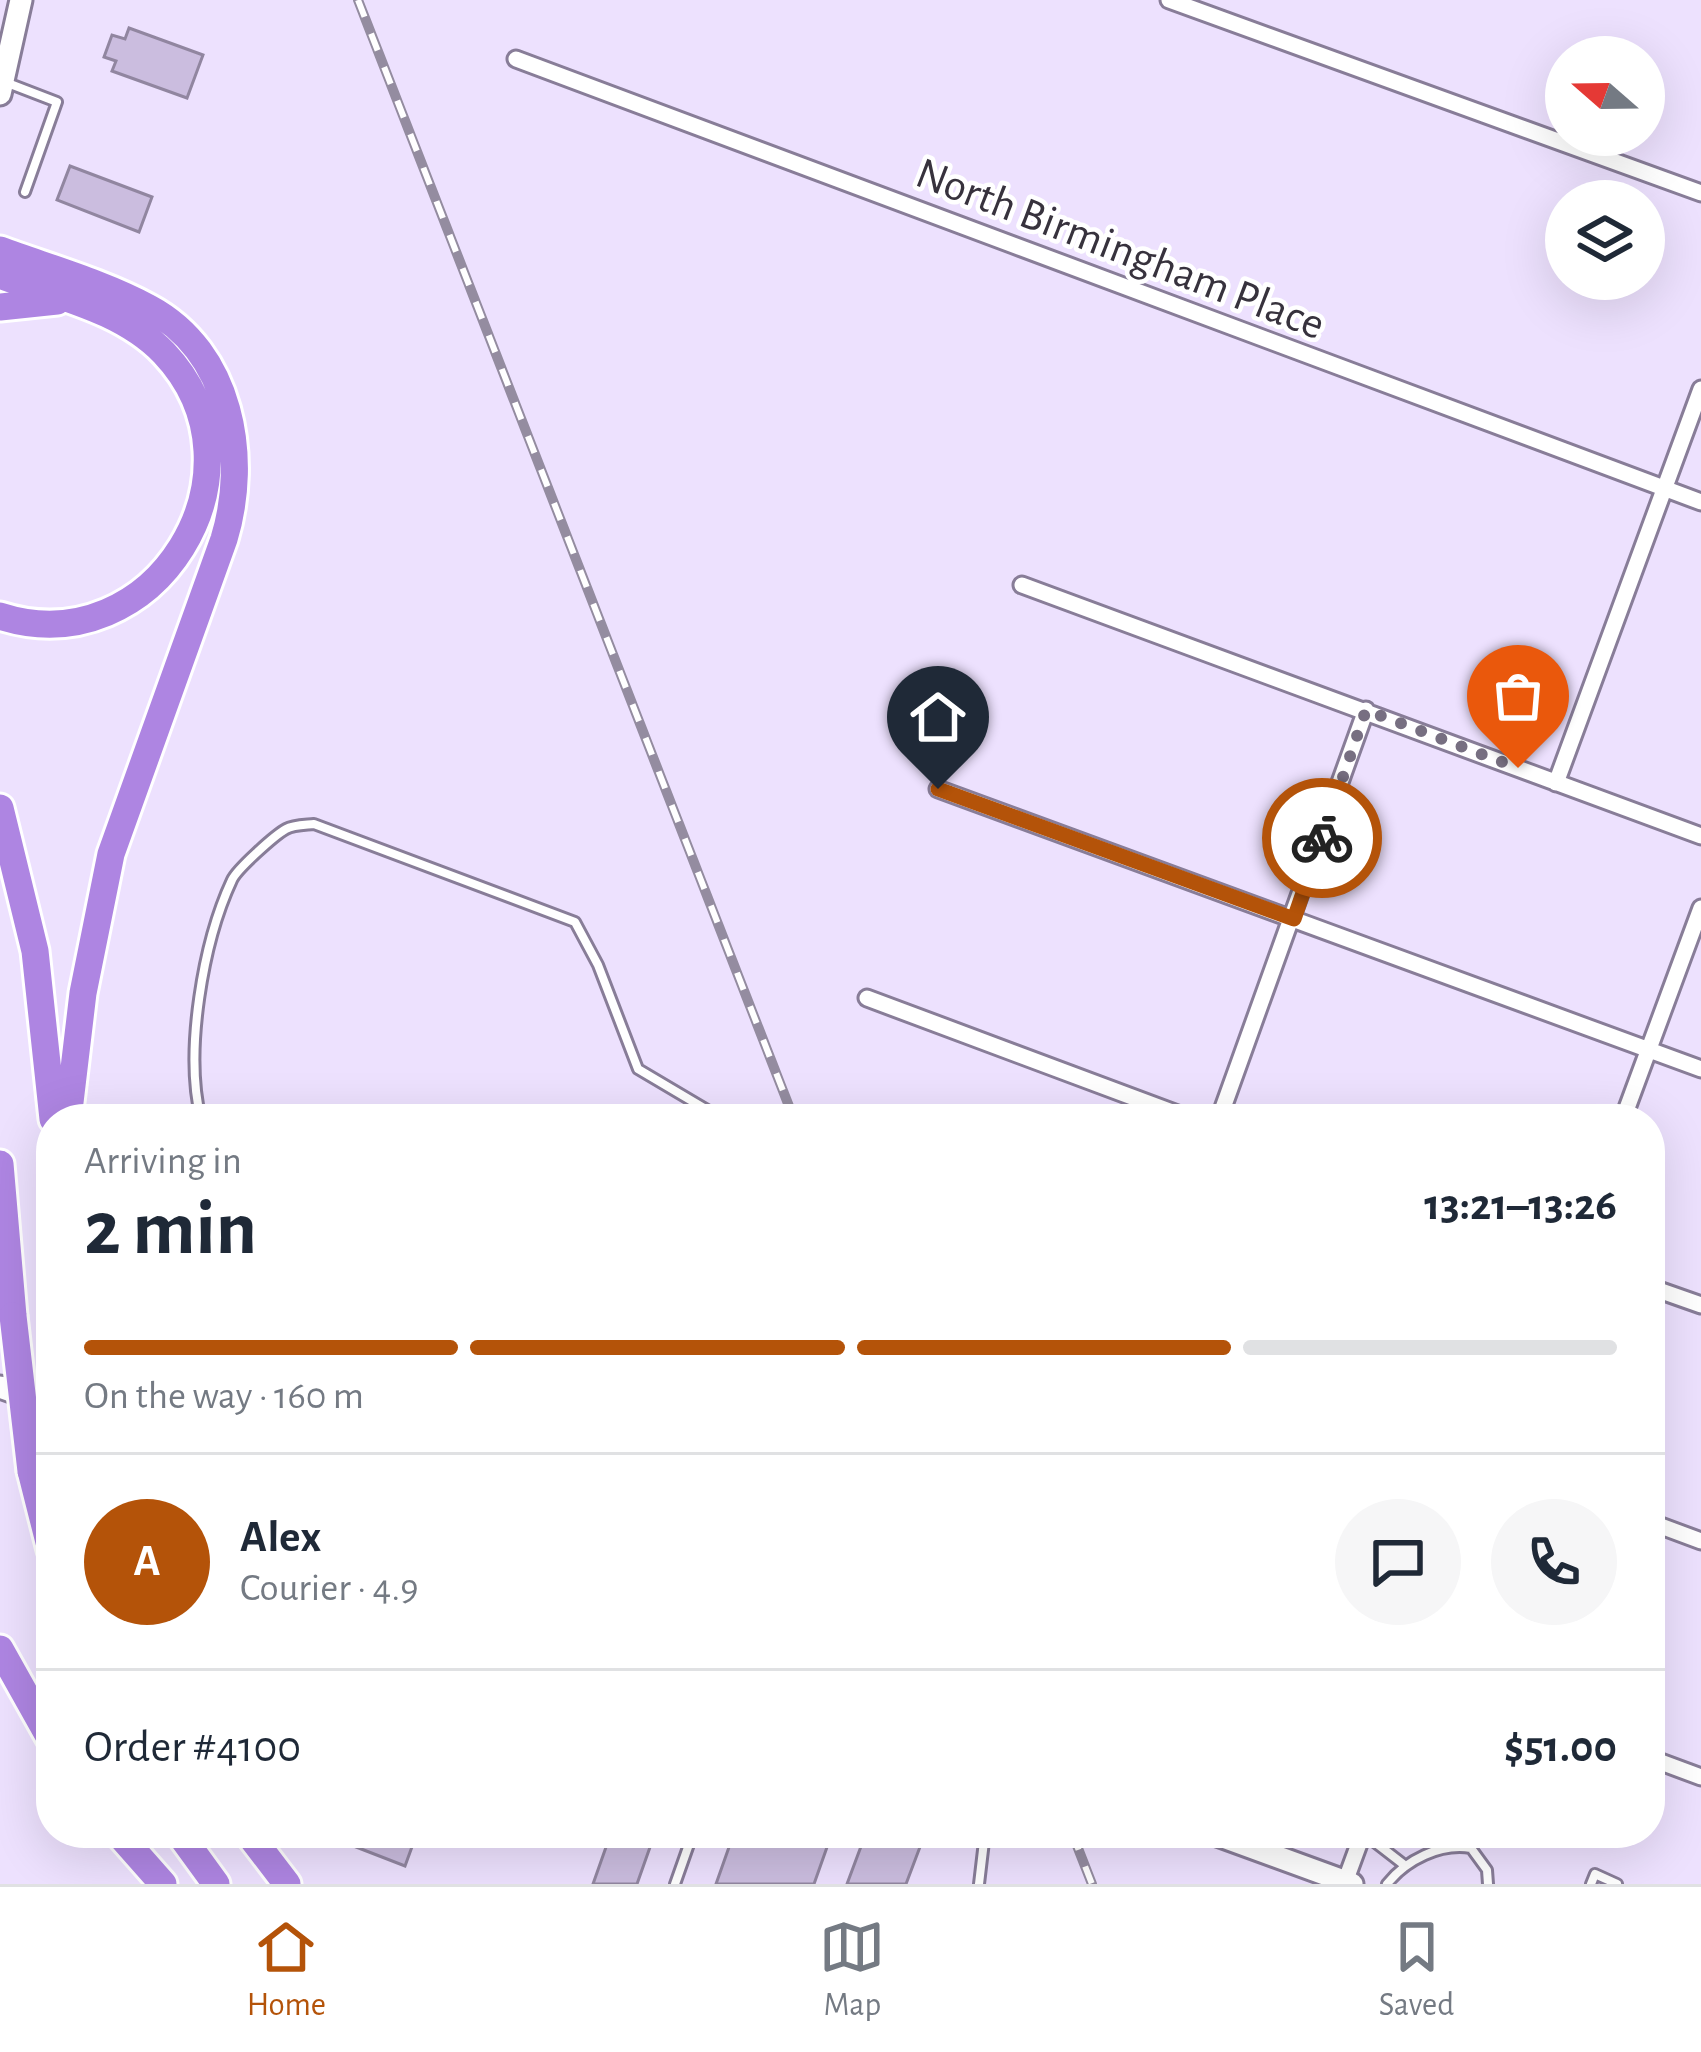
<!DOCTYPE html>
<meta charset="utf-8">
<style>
:root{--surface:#fff;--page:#f6f6f7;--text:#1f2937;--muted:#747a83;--line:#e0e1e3;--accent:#b45309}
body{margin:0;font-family:"Alegreya Sans",sans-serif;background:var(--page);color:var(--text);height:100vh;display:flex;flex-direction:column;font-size:45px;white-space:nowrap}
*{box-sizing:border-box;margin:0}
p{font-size:39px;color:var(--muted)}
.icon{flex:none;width:66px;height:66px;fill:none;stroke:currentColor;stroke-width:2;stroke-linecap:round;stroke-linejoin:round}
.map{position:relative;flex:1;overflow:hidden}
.sheet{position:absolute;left:36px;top:1104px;width:1629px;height:744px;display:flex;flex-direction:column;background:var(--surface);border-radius:48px;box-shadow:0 12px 48px #0002}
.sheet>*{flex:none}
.needle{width:78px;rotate:290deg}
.fabs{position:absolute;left:1545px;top:36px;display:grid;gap:24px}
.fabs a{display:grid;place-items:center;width:120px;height:120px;border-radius:50%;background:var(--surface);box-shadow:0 12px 48px #0002;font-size:60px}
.pin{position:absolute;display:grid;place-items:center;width:102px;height:102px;color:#fff;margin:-123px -51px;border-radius:50% 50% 50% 0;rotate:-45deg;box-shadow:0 0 12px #0007}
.pin .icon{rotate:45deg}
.courier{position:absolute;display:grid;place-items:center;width:120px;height:120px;margin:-60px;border:9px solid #b45309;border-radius:50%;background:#fff;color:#222;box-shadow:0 3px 15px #0007}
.headline em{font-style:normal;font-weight:600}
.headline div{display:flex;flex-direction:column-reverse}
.headline{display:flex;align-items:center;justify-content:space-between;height:204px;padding:0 48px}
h1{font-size:78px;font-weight:600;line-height:90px}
.bar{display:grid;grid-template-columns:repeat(4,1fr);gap:18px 12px;align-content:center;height:144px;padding:0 48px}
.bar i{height:15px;border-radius:9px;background:var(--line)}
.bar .active{background:var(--accent)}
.bar p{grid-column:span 4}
.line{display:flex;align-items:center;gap:30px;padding:0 48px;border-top:3px solid var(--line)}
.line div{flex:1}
.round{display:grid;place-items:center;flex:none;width:126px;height:126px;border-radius:63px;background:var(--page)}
.menu{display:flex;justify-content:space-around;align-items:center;height:168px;border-top:3px solid var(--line);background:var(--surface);font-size:33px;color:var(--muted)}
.menu a{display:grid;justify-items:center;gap:6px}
.menu .active{color:var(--accent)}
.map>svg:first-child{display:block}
.building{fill:#cbbddf;stroke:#9186a0;stroke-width:3}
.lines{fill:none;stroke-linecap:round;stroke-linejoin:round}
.service-casing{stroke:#887d98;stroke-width:14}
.minor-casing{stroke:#887d98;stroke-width:21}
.secondary-casing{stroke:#887d98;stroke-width:27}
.motorway-casing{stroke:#fff;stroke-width:33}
.service{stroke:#fff;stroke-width:8}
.minor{stroke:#fff;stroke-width:15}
.secondary{stroke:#fff;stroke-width:21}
.motorway{stroke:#ae85e2;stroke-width:27}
.rail-casing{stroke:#948ca0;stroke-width:10}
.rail{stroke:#fff;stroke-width:6;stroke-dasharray:18;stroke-linecap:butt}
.motorway-bridge-casing{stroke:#fff;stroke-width:33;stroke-linecap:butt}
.motorway-bridge{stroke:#ae85e2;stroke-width:27}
.done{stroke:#776f81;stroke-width:12;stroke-dasharray:0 21.6}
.route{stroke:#b45309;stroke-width:15}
.labels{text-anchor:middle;stroke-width:9;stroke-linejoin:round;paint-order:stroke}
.street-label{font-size:45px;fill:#37323d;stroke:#fff}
</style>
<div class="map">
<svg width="1701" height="1884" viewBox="0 0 1701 1884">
<rect width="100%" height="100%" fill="#ede1fe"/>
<path class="building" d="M129 28 203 55 187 98 112 71 116 61 104 57 112 35 125 39Z
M70 166 152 197 139 232 57 200Z
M320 1833H417L405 1866Z
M611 1833H655L637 1884H593Z
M734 1833H832L814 1884H716Z
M866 1833H906L923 1839 906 1884H847Z"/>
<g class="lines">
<defs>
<path id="service" d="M5 82 57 102 25 192
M201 1119C184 1052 203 942 232 880 237 869 275 835 286 829 293 825 305 825 314 824L575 922 598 965 638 1069 714 1114 717 1119
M1363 1833 1403 1864
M675 1884 693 1833
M979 1884 985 1833
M1387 1884C1406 1860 1440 1843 1471 1848L1487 1870 1488 1884
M1591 1884 1595 1874 1617 1884"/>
<path id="minor" d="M1169 0 1701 193
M516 59 1701 502
M1022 585 1701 836
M1556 783 1701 389
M938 789 1701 1069
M867 998 1191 1119
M1219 1119 1366 710
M1623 1119 1701 908
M1650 1287 1701 1305
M1650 1522 1701 1541
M1650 1758 1701 1777
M1345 1882 1363 1833"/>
<path id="secondary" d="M0 94 21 0
M0 1387 51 1405
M1212 1833 1352 1884"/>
<path id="motorway" d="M0 250C49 268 103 283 149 308 231 352 249 457 224 539L111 854 83 993 68 1119
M0 275C55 296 122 309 164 353 275 470 155 666 0 616
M0 307 57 301
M0 808 35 951 53 1119
M0 1164 13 1316
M31 1471 51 1550
M0 1649 51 1740
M118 1833 163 1884
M179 1833 216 1884
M248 1833 287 1884"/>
</defs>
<use href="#service" class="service-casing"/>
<use href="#minor" class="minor-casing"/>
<use href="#secondary" class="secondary-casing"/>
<use href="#motorway" class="motorway-casing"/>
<use href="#service" class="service"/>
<use href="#minor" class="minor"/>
<use href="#secondary" class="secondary"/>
<use href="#motorway" class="motorway"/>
<defs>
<path id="rail" d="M358 0 794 1119
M1072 1833 1092 1884"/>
</defs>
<use href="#rail" class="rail-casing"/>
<use href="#rail" class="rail"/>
<defs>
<path id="motorway-bridge" d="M13 1316 31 1471"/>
</defs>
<use href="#motorway-bridge" class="motorway-bridge-casing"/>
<use href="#motorway-bridge" class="motorway-bridge"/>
</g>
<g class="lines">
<path class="done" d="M1322 838 1366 710 1518 768"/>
<path class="route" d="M938 789 1294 919 1322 838"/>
</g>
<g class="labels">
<g class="street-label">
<text transform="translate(1121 247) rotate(21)" y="16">North Birmingham Place</text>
</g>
</g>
</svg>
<div class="fabs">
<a><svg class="needle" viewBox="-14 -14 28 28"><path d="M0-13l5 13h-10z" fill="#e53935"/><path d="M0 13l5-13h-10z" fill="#747a83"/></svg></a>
<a><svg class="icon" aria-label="layers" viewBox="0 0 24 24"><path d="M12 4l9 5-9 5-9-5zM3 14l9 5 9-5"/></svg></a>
</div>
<div class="pin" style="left:1518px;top:768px;background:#ea580c"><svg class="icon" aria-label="bag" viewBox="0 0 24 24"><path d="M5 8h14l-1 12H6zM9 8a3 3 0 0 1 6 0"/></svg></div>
<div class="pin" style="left:938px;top:789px;background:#1f2937"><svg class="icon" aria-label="home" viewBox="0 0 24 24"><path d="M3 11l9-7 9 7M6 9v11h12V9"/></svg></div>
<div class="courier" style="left:1322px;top:838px"><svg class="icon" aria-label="bike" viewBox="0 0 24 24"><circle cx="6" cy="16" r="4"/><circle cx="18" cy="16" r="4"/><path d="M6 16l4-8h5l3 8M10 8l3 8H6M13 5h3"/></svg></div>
<section class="sheet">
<div class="headline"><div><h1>2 min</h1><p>Arriving in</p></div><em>13:21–13:26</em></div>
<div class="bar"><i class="active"></i><i class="active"></i><i class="active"></i><i></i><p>On the way · 160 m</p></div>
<div class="line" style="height:216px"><b class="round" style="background:var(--accent);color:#fff">A</b><div><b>Alex</b><p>Courier · 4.9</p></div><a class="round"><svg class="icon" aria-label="chat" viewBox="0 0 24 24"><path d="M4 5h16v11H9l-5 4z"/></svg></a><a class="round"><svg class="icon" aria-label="phone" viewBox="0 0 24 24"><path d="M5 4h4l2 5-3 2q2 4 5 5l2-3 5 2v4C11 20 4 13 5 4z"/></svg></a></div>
<div class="line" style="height:156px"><div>Order #4100</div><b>$51.00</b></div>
</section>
</div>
<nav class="menu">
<a class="active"><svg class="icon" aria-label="home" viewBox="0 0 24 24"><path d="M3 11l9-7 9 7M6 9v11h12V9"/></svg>Home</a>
<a><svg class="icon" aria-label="map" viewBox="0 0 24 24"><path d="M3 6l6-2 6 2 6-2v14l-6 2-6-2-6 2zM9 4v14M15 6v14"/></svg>Map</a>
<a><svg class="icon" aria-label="saved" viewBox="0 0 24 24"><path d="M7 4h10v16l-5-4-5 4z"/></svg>Saved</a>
</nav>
